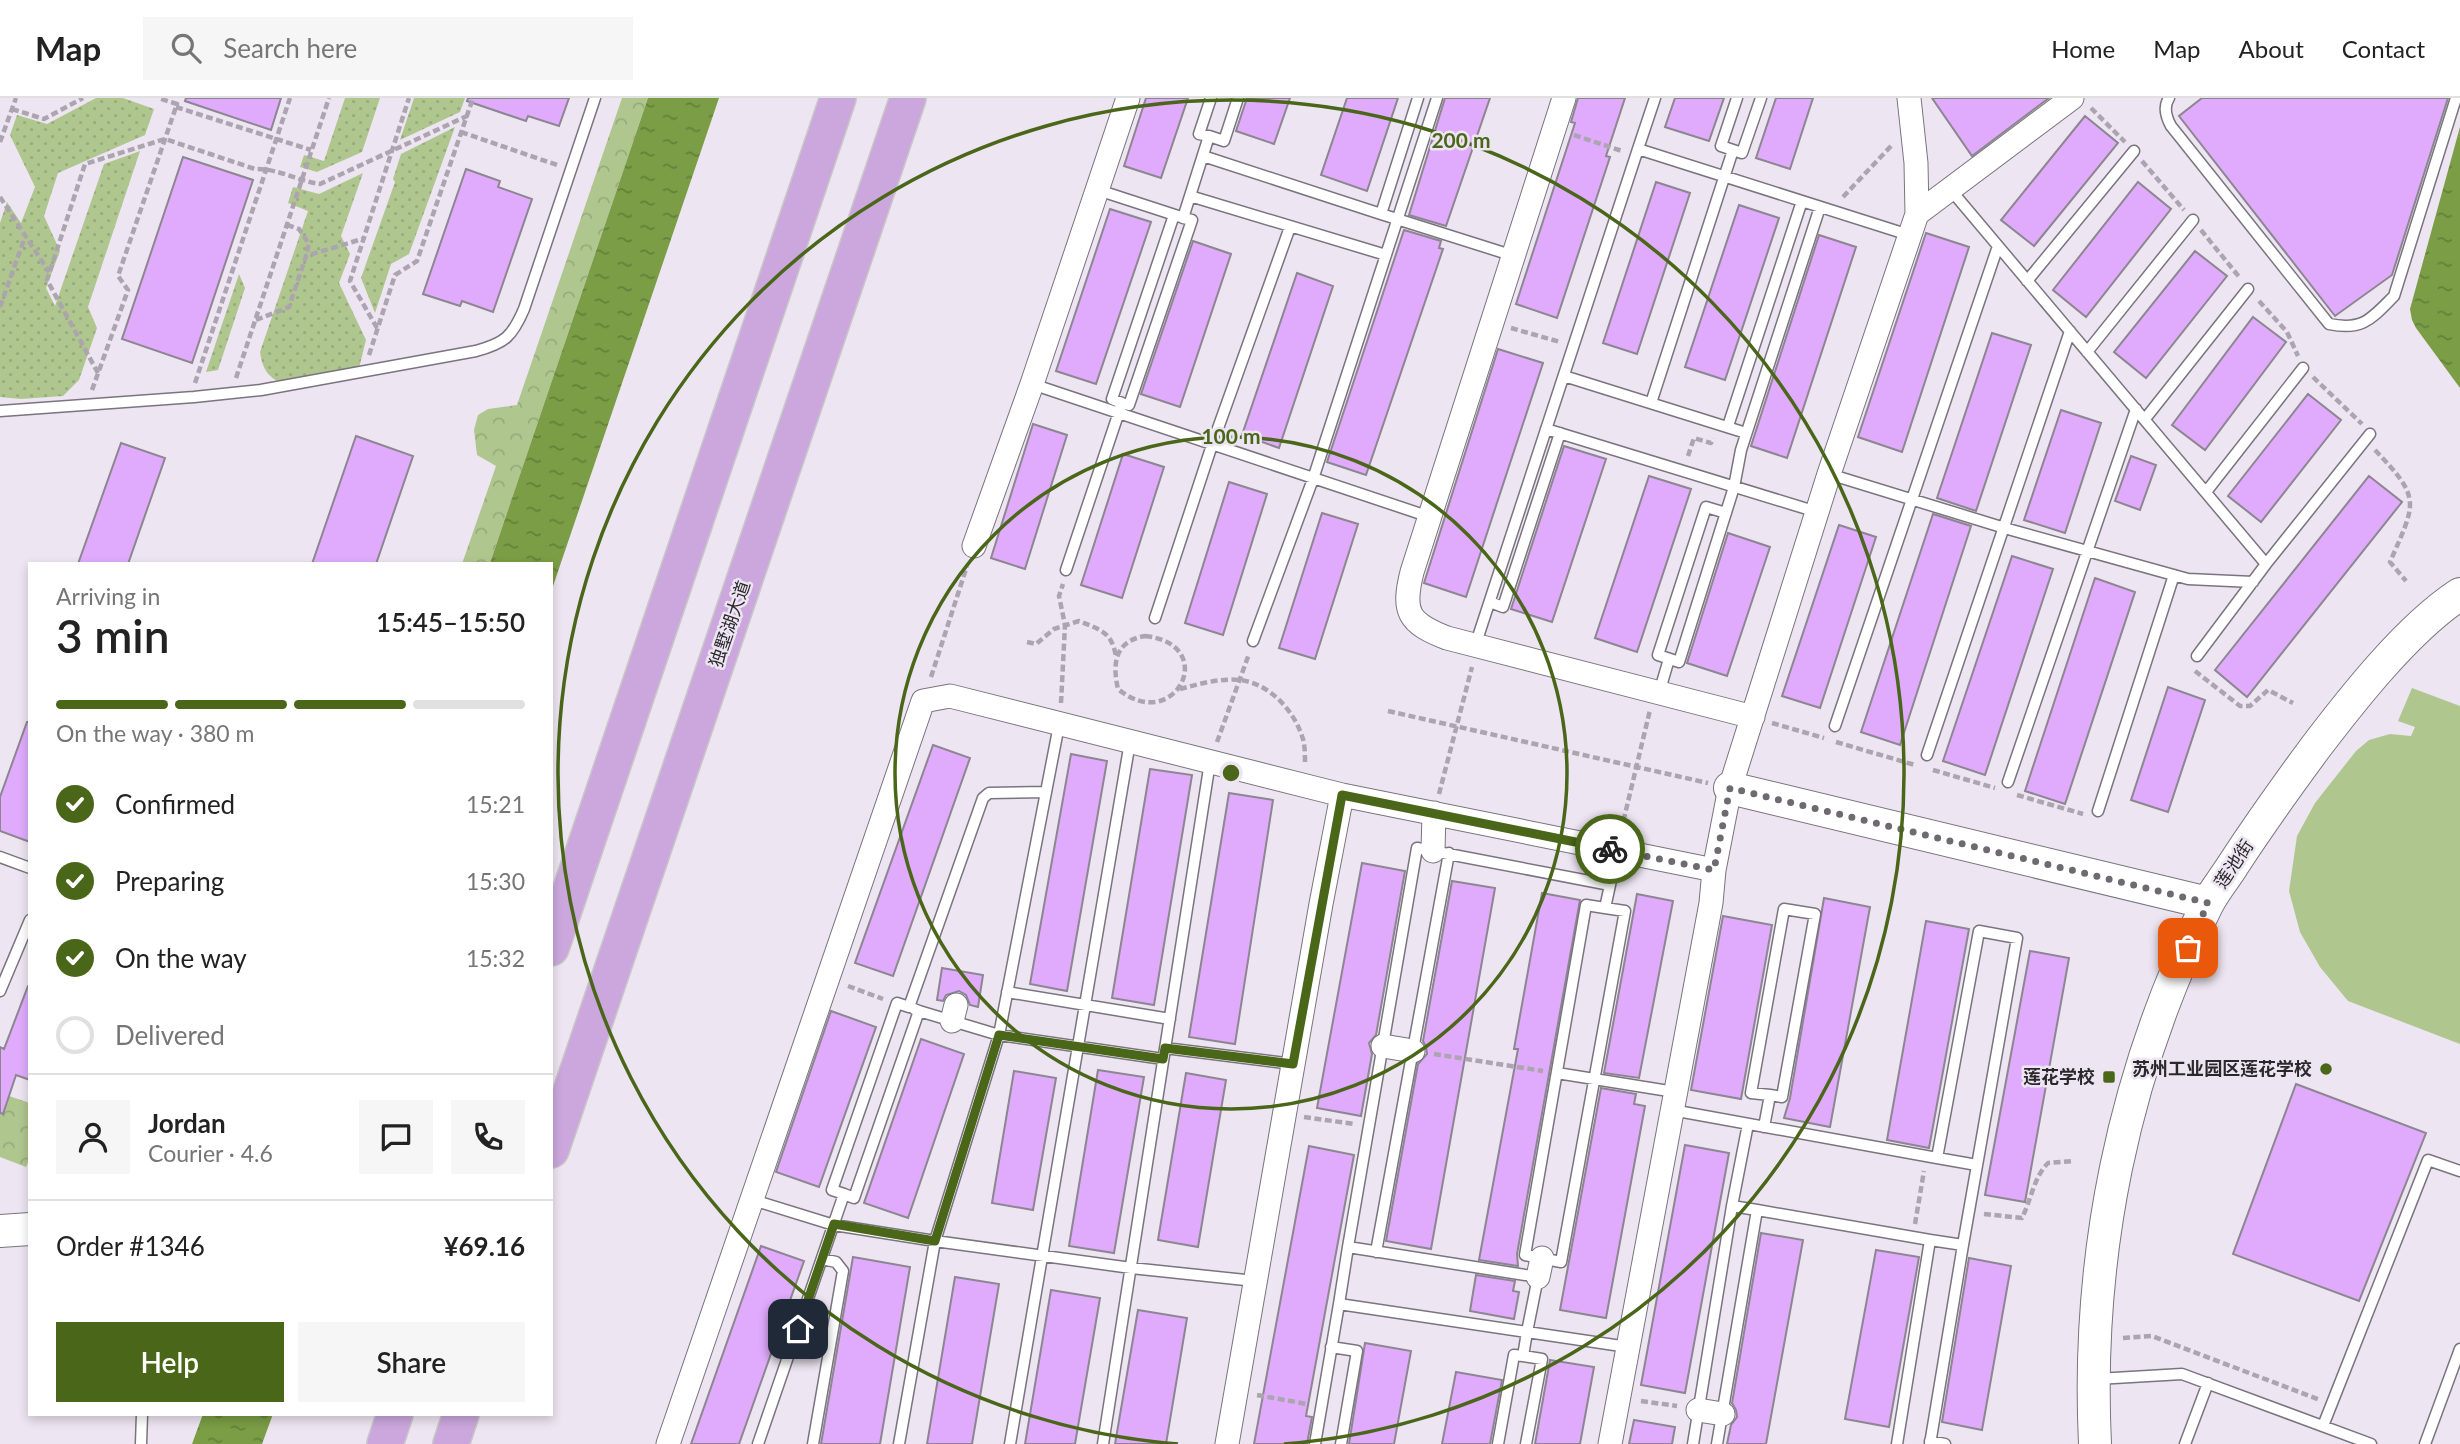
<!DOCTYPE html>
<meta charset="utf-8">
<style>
:root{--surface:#fff;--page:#f6f6f6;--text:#222;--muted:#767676;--line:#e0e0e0;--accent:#4a6619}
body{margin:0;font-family:Lato,"Noto Sans SC",sans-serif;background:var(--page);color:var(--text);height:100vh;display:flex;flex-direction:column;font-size:26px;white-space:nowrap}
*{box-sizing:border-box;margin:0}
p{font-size:23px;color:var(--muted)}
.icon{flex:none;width:38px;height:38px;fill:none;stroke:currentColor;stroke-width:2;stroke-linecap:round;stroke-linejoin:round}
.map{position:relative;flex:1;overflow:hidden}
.sheet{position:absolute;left:28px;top:464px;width:525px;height:854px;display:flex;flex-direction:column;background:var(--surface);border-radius:0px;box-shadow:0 4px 10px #0003}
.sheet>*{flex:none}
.pin{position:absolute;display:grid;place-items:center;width:60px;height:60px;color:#fff;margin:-30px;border-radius:14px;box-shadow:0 4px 10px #0006}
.courier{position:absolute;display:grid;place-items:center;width:70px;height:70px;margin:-35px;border:5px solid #4a6619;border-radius:50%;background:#fff;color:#222;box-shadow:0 2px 9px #0007}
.overview em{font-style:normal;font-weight:600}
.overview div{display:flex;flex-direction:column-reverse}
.overview{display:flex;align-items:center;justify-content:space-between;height:119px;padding:0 28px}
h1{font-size:46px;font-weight:600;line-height:52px}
.bar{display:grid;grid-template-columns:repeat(4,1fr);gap:10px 7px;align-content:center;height:84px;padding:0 28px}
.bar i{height:9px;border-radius:5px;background:var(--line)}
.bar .on{background:var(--accent)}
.bar p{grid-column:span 4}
.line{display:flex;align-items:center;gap:18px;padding:0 28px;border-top:2px solid var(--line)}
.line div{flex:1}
.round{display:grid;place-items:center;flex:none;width:74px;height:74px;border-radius:0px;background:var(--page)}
ol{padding:0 28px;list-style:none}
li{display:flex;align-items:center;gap:21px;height:77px}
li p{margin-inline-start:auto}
li .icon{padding:7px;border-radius:50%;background:var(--accent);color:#fff;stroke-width:4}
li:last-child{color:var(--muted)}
li i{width:38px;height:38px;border:4px solid var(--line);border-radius:50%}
.cta{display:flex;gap:14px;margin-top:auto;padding:14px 28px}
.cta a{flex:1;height:80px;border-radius:0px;background:var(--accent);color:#fff;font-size:28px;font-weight:600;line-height:80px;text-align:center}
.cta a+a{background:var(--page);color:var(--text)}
header{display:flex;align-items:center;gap:42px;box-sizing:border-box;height:98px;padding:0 35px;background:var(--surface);border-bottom:2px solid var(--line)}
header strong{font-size:33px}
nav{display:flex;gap:38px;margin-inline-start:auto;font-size:24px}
.search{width:490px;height:63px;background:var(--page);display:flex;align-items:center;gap:18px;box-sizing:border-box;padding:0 24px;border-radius:0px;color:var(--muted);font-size:26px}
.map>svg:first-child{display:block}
.grass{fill:url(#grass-dots)}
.forest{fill:url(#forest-crowns)}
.pitch{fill:#afc78f}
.water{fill:url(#water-ripples)}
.building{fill:#e0abfc;stroke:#8c8690;stroke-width:2}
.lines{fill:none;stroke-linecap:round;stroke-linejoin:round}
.service-casing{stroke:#7a747e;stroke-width:13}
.minor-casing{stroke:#7a747e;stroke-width:25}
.secondary-casing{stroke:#7a747e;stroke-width:34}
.primary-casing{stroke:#c8c7c8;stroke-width:38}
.path{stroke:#aca5af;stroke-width:4.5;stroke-dasharray:7 3.5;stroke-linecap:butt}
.service{stroke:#fff;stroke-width:10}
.minor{stroke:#fff;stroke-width:23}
.secondary{stroke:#fff;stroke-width:32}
.primary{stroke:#cba7dd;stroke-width:35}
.done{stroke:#6f6a71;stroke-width:7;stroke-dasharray:0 12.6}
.route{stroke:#4a6619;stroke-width:9}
.ring{fill:none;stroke:#4a6619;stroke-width:3.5}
.poi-dot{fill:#4a6619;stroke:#ede5f1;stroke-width:2.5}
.labels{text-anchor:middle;stroke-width:5;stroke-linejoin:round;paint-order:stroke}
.street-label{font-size:18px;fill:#2b282c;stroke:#ede5f1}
.poi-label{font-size:18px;font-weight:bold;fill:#2b282c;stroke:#ede5f1;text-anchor:end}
.centre{fill:#4a6619;stroke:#ede5f1;stroke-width:3.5}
.ring-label{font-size:21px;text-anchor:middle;font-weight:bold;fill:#4a6619;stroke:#ede5f1;stroke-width:5;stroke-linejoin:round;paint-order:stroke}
</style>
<header>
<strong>Map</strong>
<div class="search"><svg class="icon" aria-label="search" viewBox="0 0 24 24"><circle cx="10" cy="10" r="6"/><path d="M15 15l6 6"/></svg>Search here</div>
<nav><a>Home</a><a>Map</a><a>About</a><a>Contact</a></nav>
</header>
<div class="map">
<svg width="2460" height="1346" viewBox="0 0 2460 1346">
<defs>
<pattern id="grass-dots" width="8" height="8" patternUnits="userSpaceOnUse" patternTransform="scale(1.75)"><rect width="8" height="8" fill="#afc78f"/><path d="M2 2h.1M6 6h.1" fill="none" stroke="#97ab7c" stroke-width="1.8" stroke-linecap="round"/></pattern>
<pattern id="forest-crowns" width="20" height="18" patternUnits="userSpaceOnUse" patternTransform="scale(1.75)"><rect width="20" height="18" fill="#afc78f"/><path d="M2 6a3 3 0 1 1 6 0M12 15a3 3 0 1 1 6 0" fill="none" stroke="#97ab7c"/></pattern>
<pattern id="water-ripples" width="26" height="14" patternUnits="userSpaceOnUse" patternTransform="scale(1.75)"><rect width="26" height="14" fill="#7a9d45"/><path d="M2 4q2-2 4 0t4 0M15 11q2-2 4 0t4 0" fill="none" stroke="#64803a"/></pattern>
</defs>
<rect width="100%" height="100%" fill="#ede5f1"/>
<path class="grass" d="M96 0H123L154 11 145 37 58 75 44 118 60 153 46 190 55 208 104 66 140 53 88 209 97 230 79 282 63 298 21 301 0 299V125L7 104 21 125 35 89 10 37 17 17 47 26Z
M345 0H380L362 54 317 74 300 69 304 57 324 63Z
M414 0H465L460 14 400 42Z
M455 29 409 156 391 166 375 215 361 180 395 84 393 81 401 56Z
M363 75 341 138 350 156 339 185 366 242 359 270 277 283C265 276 262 267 260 254L308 113 288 105 293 89 319 96Z
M239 176 245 190 218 272 206 274Z"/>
<path class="forest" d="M622 0H648L490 465 462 466 496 368 477 357 474 332 478 317 488 311 517 307Z
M0 995 30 1005V1060L26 1069 0 1059Z"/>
<path class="pitch" d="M2412 590 2460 608V946L2348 903 2320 869 2300 834 2289 793 2297 738 2315 705 2356 653 2369 642 2390 636 2411 638 2415 629 2398 623Z"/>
<path class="water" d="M648 0H719L551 494V466L490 465Z
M2460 29V290L2416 230 2412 222 2410 211Z
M203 1316H273L262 1346H192Z"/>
<path class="building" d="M186 0H281L271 32 185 3Z
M468 0H569L559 28 528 18 526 23 467 3Z
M1146 0H1188L1161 80 1124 68Z
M1247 0H1290L1274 46 1236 33Z
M1347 0H1398L1367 93 1321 77Z
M1445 0H1490L1446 128 1409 117Z
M1578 0H1625L1606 58 1610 59 1557 220 1516 206 1575 25 1571 24Z
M1675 0H1724L1709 43 1665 29Z
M1776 0H1813L1790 71 1756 60Z
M1932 0H2049L1972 58Z
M2202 0H2448L2392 177 2335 218 2179 18Z
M2085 18 2118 45 2034 148 2001 122Z
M183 59 253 82 192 265 122 241Z
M466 71 500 83 498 89 532 101 493 214 462 203 460 208 423 196Z
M1656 84 1690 95 1637 256 1603 245Z
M2138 84 2171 111 2086 219 2053 192Z
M1739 107 1779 120 1725 282 1685 269Z
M1110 111 1151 124 1096 286 1056 273Z
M1404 132 1441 143 1439 150 1443 151 1366 377 1327 364Z
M1926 135 1969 149 1902 354 1858 339Z
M1819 137 1856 149 1787 360 1751 348Z
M1193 143 1231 156 1180 309 1141 296Z
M2195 153 2227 178 2146 280 2114 254Z
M1297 175 1333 188 1279 350 1242 337Z
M2253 219 2286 244 2205 352 2172 327Z
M1992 235 2031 247 1976 413 1937 400Z
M1498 251 1543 265 1466 499 1424 485Z
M2308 296 2341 322 2261 424 2228 398Z
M2061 312 2101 325 2065 435 2024 422Z
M1033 326 1067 337 1025 471 991 460Z
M356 338 413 358 376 466H312Z
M121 345 165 360 128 466H78Z
M1564 348 1606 361 1552 524 1511 511Z
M1123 356 1164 369 1122 500 1081 487Z
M2131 358 2156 367 2140 412 2115 403Z
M1649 378 1691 391 1637 554 1595 540Z
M2369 378 2402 404 2247 599 2215 572Z
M1229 384 1267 396 1223 537 1185 525Z
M1322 415 1358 426 1315 561 1279 550Z
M1933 416 1971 428 1900 647 1861 634Z
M1839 427 1876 439 1820 610 1782 598Z
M1728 435 1770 449 1727 578 1687 565Z
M2012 458 2053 471 1985 677 1943 663Z
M2095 480 2135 494 2065 706 2025 693Z
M2168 589 2205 602 2168 714 2131 702Z
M27 624H30V744L0 733V699Z
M933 647 970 660 893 878 855 865Z
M1071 656 1107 663 1067 893 1030 886Z
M1150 671 1192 677 1154 907 1112 900Z
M1229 695 1273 702 1235 946 1189 939Z
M1362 765 1405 773 1376 937 1369 945 1372 956 1361 1018 1317 1010Z
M1452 783 1495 790 1431 1151 1386 1143 1418 966 1427 956 1426 949 1423 943Z
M1542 795 1580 802 1517 1156 1518 1168 1479 1162 1518 951H1514Z
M1637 796 1673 803 1639 980 1604 975Z
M1824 800 1870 809 1830 1029 1784 1020 1790 1000Z
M1723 818 1772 827 1741 1001 1691 992Z
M1926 823 1969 831 1929 1050 1887 1042Z
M2030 853 2069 860 2025 1104 1985 1097Z
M942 870 983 877 978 909 970 907 966 897 959 893 946 897 943 903 937 902Z
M28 888H30V982L16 977 3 1016 0 1015V949L4 951Z
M831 913 876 929 819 1089 776 1074Z
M921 941 964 956 908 1120 864 1105Z
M1098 972 1144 979 1114 1155 1069 1148Z
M1014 973 1056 980 1033 1112 992 1105Z
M1186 975 1226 982 1198 1149 1158 1142Z
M2296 986 2426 1035 2359 1203 2233 1156Z
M1601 990 1636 996 1634 1006 1645 1008 1606 1220 1560 1212Z
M1685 1047 1729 1055 1685 1295 1641 1287Z
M1309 1048 1354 1057 1306 1318 1312 1319 1307 1346H1254Z
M1761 1135 1803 1142 1766 1346H1727L1731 1327 1737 1319 1736 1312 1732 1305Z
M761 1148 804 1163 739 1346H691Z
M1876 1152 1919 1159 1889 1329 1845 1321Z
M853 1159 910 1169 880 1346H821Z
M1969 1160 2011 1168 1982 1332 1942 1324Z
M1476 1177 1515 1183 1513 1193 1519 1194 1514 1221 1470 1213Z
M955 1179 999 1186 972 1346H927Z
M1051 1192 1100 1200 1075 1346H1025Z
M1138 1212 1187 1220 1166 1346H1115Z
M1365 1245 1411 1253 1394 1346H1349Z
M1550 1262 1594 1269 1580 1346H1535Z
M1456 1274 1502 1282 1490 1346H1442Z
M1634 1322 1675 1329 1672 1346H1629Z"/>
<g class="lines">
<defs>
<path id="service" d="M1418 0 1381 116 1514 158
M1655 0 1638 51 1909 137
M1737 0 1721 48 1742 55 1761 0
M2169 0C2163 9 2166 19 2171 28L2329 226C2363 233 2371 221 2394 198L2456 0
M1209 38 1199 36 1211 0
M1203 58 1381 116
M1950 91 2266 466
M1098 92 1181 119
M1190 98 1386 157
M2027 183 2134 53
M2087 254 2193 122
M1564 278 1746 335
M1032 286 1430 419
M1122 305 1112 301 1174 117
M1651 305 1733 52
M0 313 194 299 261 292 476 253C505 245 512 239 524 211L595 0
M2145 321 2248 191
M1728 328 1802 103
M1546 331 1817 414
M1829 376 2008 431 2188 481 2253 484
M2206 394 2303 270
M1726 415 1706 409 1658 557 1679 564 1734 389 1741 352 1820 109
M1066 472 1122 305 1129 307 1192 122 1183 120 1209 38 1224 43 1238 0
M1490 504 1503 509 1560 335
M1155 520 1212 347 1290 129
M1253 543 1313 381 1437 0
M1475 548 1638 51
M2197 558 2266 466 2370 336
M1659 595 1669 561
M1835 628 1998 148
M1927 657 2070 233
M2008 684 2136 311
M2098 713 2174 477
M1617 752 1610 787 1417 750 1348 1149 1538 1179 1527 1234 1628 1249
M0 759 30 770
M1605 810 1586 807 1525 1157 1561 1164 1625 813 1605 810 1610 787
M0 893 30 822
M1007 894 1170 921
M919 913 999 937 1163 961
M1165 950 1293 966
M1557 975 1675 994
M1672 1012 1937 1060
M1764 1029 1770 997 1782 999 1815 816 1784 811 1751 995 1770 997
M844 1096 854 1100 919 913 914 911
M753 1102 834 1127 935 1143 1131 1170 1255 1183
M1732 1108 1748 1026
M1757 1112 1930 1142
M1963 1147 2017 840 1979 833 1937 1060 1977 1067
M1348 1149 1339 1206 1527 1234 1523 1258 1542 1261 1526 1346
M1376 1154 1449 755
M1331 1249 1357 1253 1341 1346
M2097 1281 2182 1276 2371 1346
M2323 1328 2428 1062 2460 1073
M1930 1343 1945 1346
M141 1346 142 1316
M758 1346 844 1096 832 1092 897 905 909 909 983 700 989 695 1046 694
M813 1346 843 1173 836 1164 822 1161
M899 1346 935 1143 999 937 1059 627
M1010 1346 1130 644
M1103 1346 1210 664
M1315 1346 1339 1206
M1498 1346 1514 1257 1523 1258
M1693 1346 1732 1108 1757 1112 1717 1346
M1897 1346 1930 1142 1963 1147 1930 1346
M2185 1346 2208 1285
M2425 1346 2460 1251"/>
<path id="minor" d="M1564 0 1412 474C1402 514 1408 525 1447 540L1753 619
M1909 0 1916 65 1917 116 2072 0
M974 448 1032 286 1128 0
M1433 753 1434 715
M952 923 956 907
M1383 948 1413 953
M1538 1179 1542 1160
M1698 1312 1723 1316
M668 1346 923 603 950 598 1342 697
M1227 1346 1321 806 1342 697 1714 772 1730 690 1829 376 1917 116
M1610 1346 1711 805 1714 772"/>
<path id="secondary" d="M1730 690 2208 805
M0 1133 30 1131
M2095 1346C2086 1159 2123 975 2207 807 2214 793 2225 780 2233 767 2259 727 2287 688 2315 650 2353 600 2408 530 2460 496"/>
<path id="primary" d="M551 850 838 0
M551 1052 908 0
M385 1346 395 1316
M451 1346 461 1316"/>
</defs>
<use href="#service" class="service-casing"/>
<use href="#minor" class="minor-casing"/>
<use href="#secondary" class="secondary-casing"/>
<use href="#primary" class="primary-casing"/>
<path class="path" d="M176 9 311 52
M2091 10 2125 44
M12 11 44 21 83 0
M461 34 557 67
M1574 37 1622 53
M0 44 16 0
M2142 63 2184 112
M0 99 49 174
M1843 99 1892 47
M287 127 299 131 309 146 306 157
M2201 132 2240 180
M2259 203 2287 234 2298 258
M0 209 25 139
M256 222 289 209 306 158 362 141
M377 230 350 183 409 0
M1511 230 1560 244
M369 257 395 177 417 163 473 0
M98 275 47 182 85 66 165 41 255 71C277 70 298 83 320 86L467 18
M2313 279 2362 326
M236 280 329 0
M195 285 290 0
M92 292 128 192 118 178 177 6 158 0
M2375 352C2422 401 2416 404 2390 464L2406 483
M1688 358 1694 340 1711 345 1713 340
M1145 538C1221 546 1175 638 1118 591 1112 565 1115 543 1145 538Z
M1027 544 1036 546 1054 531 1079 523C1101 532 1112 534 1116 559
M2195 573 2240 608H2250L2268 592 2293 605
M931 579 967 468
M1180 591C1199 586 1219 580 1240 582 1268 585 1293 611 1302 638 1305 646 1305 656 1305 665
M1061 605 1065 527 1059 498 1063 486
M1388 613 1708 685
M1772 625 1824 640
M1217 644 1249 556
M1836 644 1915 667
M1933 672 1995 690
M1439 696 1472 569
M2017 697 2083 716
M1621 733 1650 612
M848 888 883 901
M1434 956 1543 973
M1304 1019 1354 1026
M1984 1116 2022 1120C2031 1102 2034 1079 2048 1065L2073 1063
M1915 1126 1924 1073
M2123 1240 2152 1238 2320 1302
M1257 1297 1307 1306
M1641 1303 1677 1308"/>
<use href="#service" class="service"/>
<use href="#minor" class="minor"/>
<use href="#secondary" class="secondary"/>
<use href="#primary" class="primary"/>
</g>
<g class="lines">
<path class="done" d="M1610 751 1714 772 1730 690 2208 805 2188 850"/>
<path class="route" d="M798 1231 834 1126 935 1143 999 937 1163 961 1165 950 1293 966 1342 697 1610 751"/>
</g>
<g class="ring">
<circle cx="1231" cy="675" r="336"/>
<path d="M1178 1346A673 673 0 1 1 1284 1346"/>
</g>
<g class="poi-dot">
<circle cx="2326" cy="971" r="7"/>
<rect x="2102" y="972" width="14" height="14" rx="3.5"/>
</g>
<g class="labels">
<g class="street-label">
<text transform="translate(730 526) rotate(-71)" y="6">独墅湖大道</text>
<text transform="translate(2234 766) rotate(-56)" y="6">莲池街</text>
</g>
<g class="poi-label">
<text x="2312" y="977">苏州工业园区莲花学校</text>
<text x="2095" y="985">莲花学校</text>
</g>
</g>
<circle cx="1231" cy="675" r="10" class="centre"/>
<g class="ring-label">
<text x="1461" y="50">200 m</text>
<text x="1231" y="346">100 m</text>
</g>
</svg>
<div class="pin" style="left:2188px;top:850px;background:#ea580c"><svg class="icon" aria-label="bag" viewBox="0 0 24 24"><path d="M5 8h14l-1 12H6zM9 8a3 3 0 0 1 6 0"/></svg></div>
<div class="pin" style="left:798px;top:1231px;background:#1f2937"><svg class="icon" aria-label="home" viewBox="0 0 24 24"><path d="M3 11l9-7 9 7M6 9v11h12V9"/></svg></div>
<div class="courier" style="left:1610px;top:751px"><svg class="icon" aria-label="bike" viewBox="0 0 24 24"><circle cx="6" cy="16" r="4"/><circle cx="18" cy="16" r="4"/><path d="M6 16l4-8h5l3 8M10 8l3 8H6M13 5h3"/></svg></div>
<section class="sheet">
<div class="overview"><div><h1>3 min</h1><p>Arriving in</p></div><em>15:45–15:50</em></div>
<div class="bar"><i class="on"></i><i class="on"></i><i class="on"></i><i></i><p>On the way · 380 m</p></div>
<ol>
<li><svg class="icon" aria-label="check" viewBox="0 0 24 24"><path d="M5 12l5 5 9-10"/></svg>Confirmed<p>15:21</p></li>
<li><svg class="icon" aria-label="check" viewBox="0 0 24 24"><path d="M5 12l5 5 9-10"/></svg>Preparing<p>15:30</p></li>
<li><svg class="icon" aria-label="check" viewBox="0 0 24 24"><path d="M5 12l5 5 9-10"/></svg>On the way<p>15:32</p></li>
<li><i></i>Delivered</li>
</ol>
<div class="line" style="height:126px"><a class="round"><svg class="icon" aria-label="person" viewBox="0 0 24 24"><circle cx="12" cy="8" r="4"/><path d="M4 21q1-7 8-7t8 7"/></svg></a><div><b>Jordan</b><p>Courier · 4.6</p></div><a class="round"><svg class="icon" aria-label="chat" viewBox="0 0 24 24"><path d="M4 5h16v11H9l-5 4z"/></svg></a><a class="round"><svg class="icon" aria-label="phone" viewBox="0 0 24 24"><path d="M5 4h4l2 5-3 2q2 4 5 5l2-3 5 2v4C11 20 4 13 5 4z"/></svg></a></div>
<div class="line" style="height:91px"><div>Order #1346</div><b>¥69.16</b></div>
<div class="cta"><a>Help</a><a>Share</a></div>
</section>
</div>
